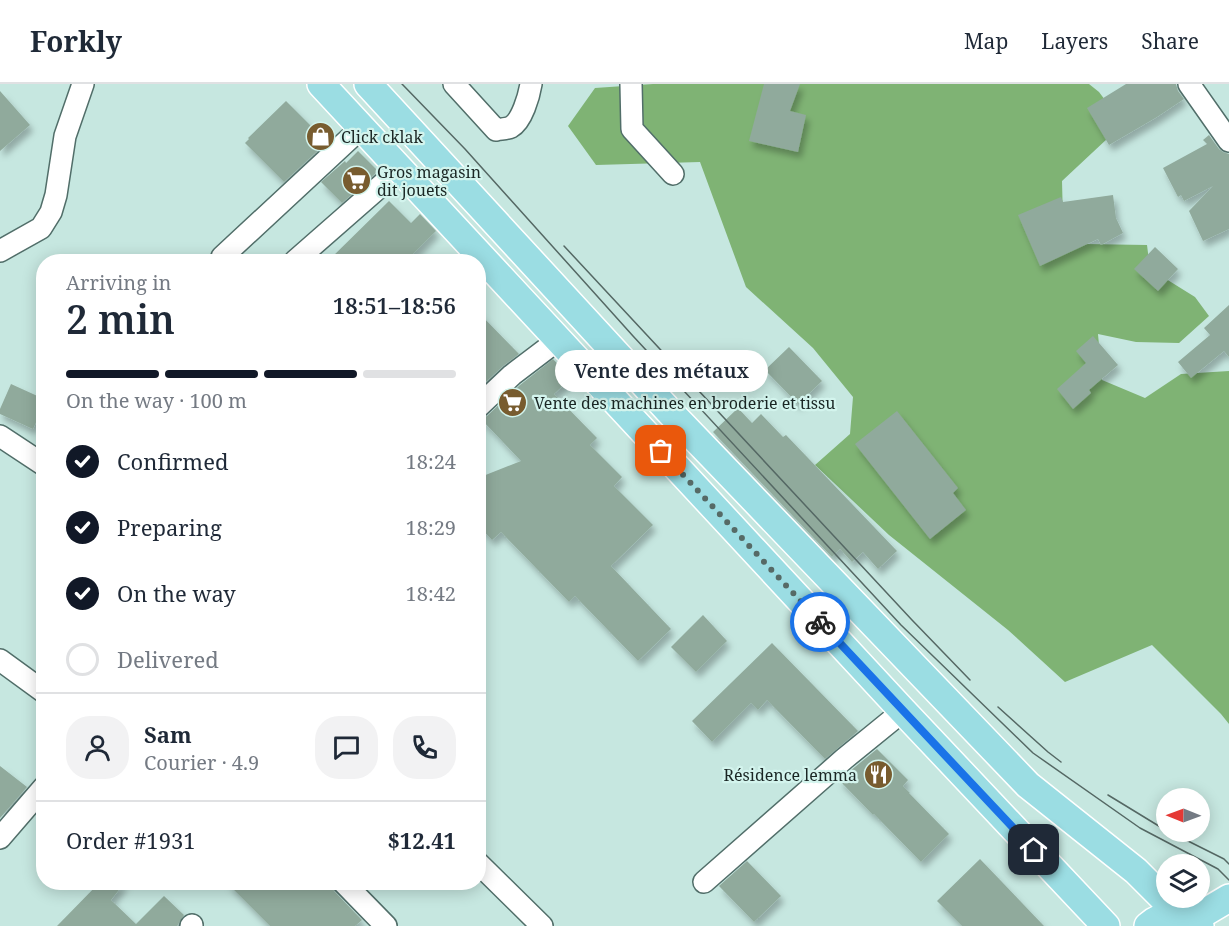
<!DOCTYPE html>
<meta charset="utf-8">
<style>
:root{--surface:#fff;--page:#f2f2f3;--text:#1f2937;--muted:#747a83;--line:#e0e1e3;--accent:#111827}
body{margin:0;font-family:"Noto Serif",serif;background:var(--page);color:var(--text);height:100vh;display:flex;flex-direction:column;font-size:22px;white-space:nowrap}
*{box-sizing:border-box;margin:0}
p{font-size:20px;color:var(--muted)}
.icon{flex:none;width:33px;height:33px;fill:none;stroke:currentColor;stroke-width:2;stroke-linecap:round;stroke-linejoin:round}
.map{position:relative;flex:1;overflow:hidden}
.sheet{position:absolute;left:36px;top:170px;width:450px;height:636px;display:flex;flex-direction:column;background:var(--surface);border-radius:24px;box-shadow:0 3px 15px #0003}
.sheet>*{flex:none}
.needle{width:39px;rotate:271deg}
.controls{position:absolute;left:1156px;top:704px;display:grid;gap:12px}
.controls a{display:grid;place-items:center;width:54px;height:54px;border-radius:50%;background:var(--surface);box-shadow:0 3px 15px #0003;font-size:30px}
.pin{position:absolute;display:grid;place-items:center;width:51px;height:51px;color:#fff;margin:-26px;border-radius:12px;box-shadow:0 3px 9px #0006}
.courier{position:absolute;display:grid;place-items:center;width:60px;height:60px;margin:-30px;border:4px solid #1a73e8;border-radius:50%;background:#fff;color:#222;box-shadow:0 2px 8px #0007}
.bubble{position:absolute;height:42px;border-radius:21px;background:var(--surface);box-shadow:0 3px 15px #0003;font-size:20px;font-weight:600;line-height:42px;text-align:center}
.head em{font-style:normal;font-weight:600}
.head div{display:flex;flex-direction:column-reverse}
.head{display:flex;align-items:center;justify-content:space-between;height:102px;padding:0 30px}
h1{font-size:39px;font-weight:600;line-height:45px}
.bar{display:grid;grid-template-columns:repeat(4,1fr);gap:9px 6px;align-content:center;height:72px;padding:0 30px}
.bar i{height:8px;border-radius:4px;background:var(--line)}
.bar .on{background:var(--accent)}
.bar p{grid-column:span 4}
.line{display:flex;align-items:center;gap:15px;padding:0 30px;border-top:2px solid var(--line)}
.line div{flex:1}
.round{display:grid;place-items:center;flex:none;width:63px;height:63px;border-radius:24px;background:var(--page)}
ol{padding:0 30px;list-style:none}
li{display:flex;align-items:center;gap:18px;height:66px}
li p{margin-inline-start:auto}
li .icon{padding:6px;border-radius:50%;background:var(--accent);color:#fff;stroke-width:4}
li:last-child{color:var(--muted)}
li i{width:33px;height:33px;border:3px solid var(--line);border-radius:50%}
header{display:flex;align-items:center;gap:36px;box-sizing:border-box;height:84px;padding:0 30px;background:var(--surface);border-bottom:2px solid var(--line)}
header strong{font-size:28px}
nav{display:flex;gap:33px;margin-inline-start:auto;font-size:21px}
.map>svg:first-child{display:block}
.forest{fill:#7fb374}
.building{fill:#90aa9c;filter:url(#shadow)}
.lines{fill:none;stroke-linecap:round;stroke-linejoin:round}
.minor-casing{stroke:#516e69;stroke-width:24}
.major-casing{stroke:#fff;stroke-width:30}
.minor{stroke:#fff;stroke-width:21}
.major{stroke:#9bdde3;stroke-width:27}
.tram{stroke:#556864;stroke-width:1.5}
.done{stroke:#566a66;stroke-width:6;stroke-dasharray:0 10.8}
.route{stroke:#1a73e8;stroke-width:8}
.labels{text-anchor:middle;stroke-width:4.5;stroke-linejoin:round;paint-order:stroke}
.poi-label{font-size:16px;fill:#1a2624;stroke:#d3f4ed;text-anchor:start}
</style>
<header>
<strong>Forkly</strong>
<nav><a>Map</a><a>Layers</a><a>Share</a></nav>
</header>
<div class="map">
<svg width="1229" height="842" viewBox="0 0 1229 842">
<defs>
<filter id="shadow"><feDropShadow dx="3.5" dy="6" stdDeviation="3" flood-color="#0004"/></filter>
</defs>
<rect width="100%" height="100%" fill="#c6e7e0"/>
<path class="forest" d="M653 0H1089L1099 8 1123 40 1062 97 1063 136 1085 160 1147 161 1150 185 1195 213 1209 232 1179 259 1136 258 1098 250 1102 296 1145 314 1181 290 1229 287V640L1221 630 1152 561 1065 598 1008 546 889 451 815 381 850 350 853 313 813 264 746 203 700 78 596 81 568 42 595 4Z"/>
<path class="building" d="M764 0H800L790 27 806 31 798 68 749 57Z
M1126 0H1176L1178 7 1184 15 1157 33 1109 61 1087 24Z
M0 7 30 41 0 67Z
M286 17 327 58 284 98 245 59 249 55 248 54Z
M1209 51 1219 65 1223 68 1229 70V145L1203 157 1189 127 1213 102 1184 117 1181 111 1178 113 1163 84 1207 60 1203 56Z
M358 67 378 87 342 119 321 98 345 77 346 79Z
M1113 111 1116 134 1123 149 1101 161 1098 155 1040 182 1018 131 1061 113 1063 118Z
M389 117 411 139 420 130 436 147 406 177H328Z
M1155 163 1178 185 1158 207 1134 185Z
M1229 221V273L1224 267 1191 294 1178 278 1210 251 1204 244Z
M478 228 519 270 503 282 478 305Z
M1093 252 1118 281 1089 306 1091 309 1073 325 1057 305 1086 279 1076 267Z
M789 263 822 297 798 320 765 286Z
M553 275 571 294 554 310 597 354 590 361 622 393 614 402 653 441 611 482 671 545 638 577 575 512 569 518 501 448 492 456 478 441V394L521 377 481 335 487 332 520 301Z
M11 300 44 315V341L37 336 33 345 0 330V325Z
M738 324 752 339 761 330 783 353 786 351 897 467 878 485 863 468 852 478 840 465 832 473 713 348Z
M897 327 958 404 953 409 966 426 930 455 855 360Z
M703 531 727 557 696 588 671 563Z
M772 559 858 647 825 675 767 616 758 626 751 619 712 658 692 637Z
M877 665 908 696 903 702 910 709H909L949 750 921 778 874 730 873 731 839 696Z
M0 682 27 703 0 734Z
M980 775 1044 842H962L937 817Z
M747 777 781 812 754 838 719 802Z
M100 798H125L111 816 136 840 164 812 184 831 177 842H57Z
M226 798H331L334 807 362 836 355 842H270Z"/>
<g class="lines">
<defs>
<path id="minor" d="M454 0 496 46C500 45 507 45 511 43 522 37 529 12 531 0
M631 0 632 45 673 90
M1189 0 1229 57
M0 167 41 144 51 128 56 111 65 52 83 0
M222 173 361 44
M295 177 400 85
M478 323 512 291 558 256
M0 352 44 381
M0 576 44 608
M0 754 44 703
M478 779 542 842
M343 798 386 842
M704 798 844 675 903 627
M191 842 192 841"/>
<path id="major" d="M321 0 903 627 1106 842
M368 0 669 327 1028 701 1136 787 1180 831
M1192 836 1229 814
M1148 842C1164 828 1184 829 1200 842"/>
</defs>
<use href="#minor" class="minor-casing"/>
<use href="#major" class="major-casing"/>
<use href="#minor" class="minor"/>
<use href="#major" class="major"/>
<path class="tram" d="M402 0 465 65 633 252 901 541 1033 669 1140 744 1218 785 1229 796
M564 162 912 536 970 596
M998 623 1048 668 1061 678
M1108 711 1167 747
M1168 747 1224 775 1229 780"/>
</g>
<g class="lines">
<path class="done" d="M661 367 820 538"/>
<path class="route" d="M820 538 1034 766"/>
</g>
<defs>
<symbol id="shop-disc" viewBox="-11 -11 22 22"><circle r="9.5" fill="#785c2f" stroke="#d3f4ed"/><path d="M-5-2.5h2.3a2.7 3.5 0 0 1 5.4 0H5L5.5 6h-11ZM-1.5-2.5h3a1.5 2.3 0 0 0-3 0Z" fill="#fff"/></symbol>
<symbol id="supermarket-disc" viewBox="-11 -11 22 22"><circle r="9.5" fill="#785c2f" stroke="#d3f4ed"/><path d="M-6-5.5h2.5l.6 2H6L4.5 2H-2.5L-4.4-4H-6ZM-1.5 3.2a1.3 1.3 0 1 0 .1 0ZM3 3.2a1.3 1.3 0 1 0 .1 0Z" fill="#fff"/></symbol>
<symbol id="restaurant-disc" viewBox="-11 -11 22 22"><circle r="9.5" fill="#785c2f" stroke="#d3f4ed"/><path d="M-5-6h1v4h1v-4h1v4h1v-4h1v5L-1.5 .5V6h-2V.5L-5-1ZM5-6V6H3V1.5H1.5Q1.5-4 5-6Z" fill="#fff"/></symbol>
</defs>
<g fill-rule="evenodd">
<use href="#shop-disc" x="304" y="36" width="33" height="33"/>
<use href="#supermarket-disc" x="340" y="80" width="33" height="33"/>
<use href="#supermarket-disc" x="496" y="302" width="33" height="33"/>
<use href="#restaurant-disc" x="862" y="674" width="33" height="33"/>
</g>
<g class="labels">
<g class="poi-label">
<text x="341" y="59">Click cklak</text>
<text x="377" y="94">Gros magasin<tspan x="377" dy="18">dit jouets</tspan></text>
<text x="534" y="325">Vente des machines en broderie et tissu</text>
<text x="857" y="697" text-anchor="end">Résidence lemma</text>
</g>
</g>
</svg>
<div class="controls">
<a><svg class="needle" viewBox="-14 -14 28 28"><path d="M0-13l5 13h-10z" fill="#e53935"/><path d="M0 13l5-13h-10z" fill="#747a83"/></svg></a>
<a><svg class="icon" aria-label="layers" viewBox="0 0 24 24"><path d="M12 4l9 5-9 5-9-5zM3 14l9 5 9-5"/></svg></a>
</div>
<div class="pin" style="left:661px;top:367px;background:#ea580c"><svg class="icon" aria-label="bag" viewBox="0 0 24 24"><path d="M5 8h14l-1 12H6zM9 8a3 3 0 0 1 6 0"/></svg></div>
<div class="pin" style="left:1034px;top:766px;background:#1f2937"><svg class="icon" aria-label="home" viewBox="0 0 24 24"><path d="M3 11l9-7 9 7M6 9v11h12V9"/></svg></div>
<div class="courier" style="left:820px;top:538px"><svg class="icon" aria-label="bike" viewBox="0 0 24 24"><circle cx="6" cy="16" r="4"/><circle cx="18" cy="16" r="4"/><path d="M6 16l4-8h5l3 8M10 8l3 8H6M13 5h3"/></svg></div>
<div class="bubble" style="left:555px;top:266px;width:213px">Vente des métaux</div>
<section class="sheet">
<div class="head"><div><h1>2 min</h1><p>Arriving in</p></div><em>18:51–18:56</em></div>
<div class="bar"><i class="on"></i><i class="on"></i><i class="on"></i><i></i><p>On the way · 100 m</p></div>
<ol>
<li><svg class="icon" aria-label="check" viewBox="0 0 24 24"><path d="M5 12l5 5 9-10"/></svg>Confirmed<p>18:24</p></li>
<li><svg class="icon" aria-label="check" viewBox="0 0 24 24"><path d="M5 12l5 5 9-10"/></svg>Preparing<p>18:29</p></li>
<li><svg class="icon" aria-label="check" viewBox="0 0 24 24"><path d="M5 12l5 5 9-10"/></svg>On the way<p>18:42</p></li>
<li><i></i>Delivered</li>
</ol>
<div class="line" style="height:108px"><a class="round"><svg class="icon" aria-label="person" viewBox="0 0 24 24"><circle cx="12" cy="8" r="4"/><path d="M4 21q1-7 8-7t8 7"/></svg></a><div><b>Sam</b><p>Courier · 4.9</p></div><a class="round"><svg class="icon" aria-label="chat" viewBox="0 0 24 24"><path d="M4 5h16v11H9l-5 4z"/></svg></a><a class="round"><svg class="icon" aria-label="phone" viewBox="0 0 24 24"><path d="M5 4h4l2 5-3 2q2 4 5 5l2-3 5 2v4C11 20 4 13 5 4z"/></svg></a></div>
<div class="line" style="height:78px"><div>Order #1931</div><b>$12.41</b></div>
</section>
</div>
